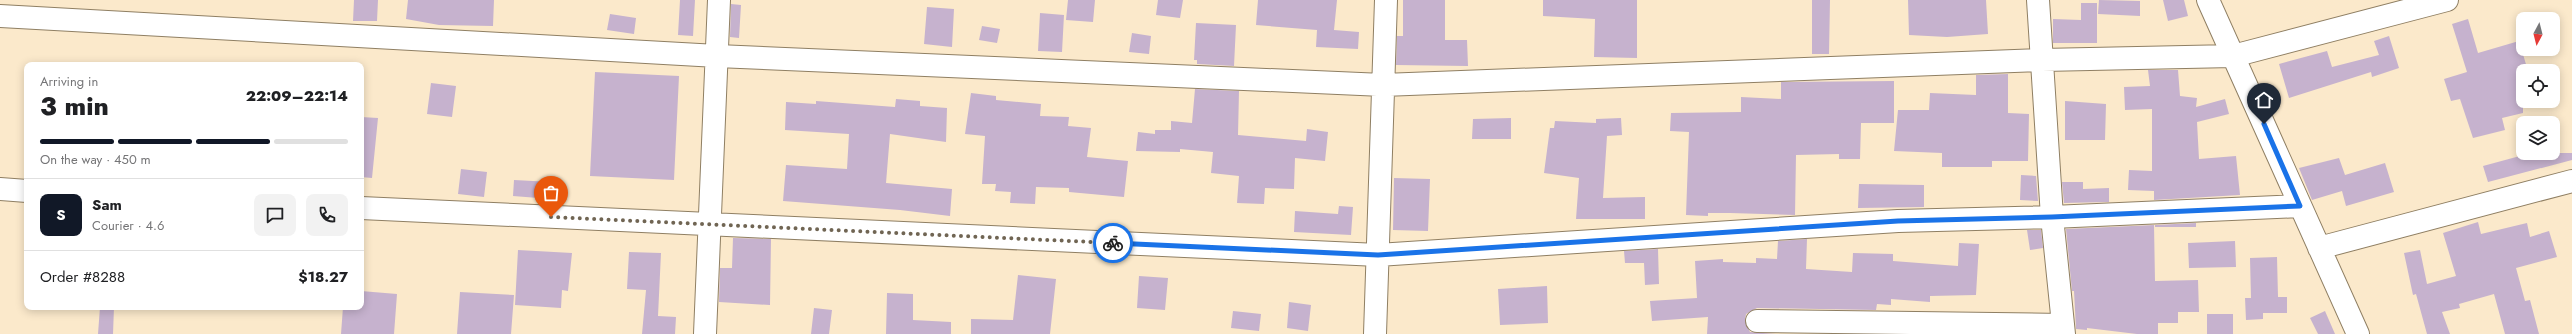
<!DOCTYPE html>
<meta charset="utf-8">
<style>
:root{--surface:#fff;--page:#f2f2f2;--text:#202124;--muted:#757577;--line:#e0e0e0;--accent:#111827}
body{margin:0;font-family:Jost,sans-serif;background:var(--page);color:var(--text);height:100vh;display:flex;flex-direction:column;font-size:15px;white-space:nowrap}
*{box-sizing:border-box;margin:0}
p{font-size:13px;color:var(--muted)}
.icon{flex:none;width:22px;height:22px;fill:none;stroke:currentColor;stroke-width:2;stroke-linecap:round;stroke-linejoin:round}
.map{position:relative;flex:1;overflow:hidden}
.drawer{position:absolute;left:24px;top:62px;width:340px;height:248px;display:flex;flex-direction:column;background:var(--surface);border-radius:8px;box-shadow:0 2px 10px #0003}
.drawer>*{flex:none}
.needle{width:26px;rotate:187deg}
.controls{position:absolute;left:2516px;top:12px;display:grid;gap:8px}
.controls a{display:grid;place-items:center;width:44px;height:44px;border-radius:8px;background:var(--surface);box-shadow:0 2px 10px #0003;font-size:20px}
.pin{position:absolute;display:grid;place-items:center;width:34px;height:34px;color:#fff;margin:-41px -17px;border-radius:50% 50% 50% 0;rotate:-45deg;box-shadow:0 0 4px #0007}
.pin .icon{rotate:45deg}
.courier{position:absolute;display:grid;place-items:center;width:40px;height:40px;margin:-20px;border:3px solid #1a73e8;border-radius:50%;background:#fff;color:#222;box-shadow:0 1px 5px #0007}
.overview em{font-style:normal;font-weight:800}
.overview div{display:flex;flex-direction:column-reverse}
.overview{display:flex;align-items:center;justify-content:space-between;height:68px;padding:0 16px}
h1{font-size:26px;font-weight:800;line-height:30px}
.bar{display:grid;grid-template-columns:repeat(4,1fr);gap:6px 4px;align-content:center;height:48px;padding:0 16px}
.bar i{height:5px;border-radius:3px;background:var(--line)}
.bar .selected{background:var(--accent)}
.bar p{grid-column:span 4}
.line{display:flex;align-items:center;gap:10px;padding:0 16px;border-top:1px solid var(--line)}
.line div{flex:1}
.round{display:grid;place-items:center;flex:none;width:42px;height:42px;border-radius:8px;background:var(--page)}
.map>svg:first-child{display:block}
.building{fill:#c6b2ce}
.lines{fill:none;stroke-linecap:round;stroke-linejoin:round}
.minor-casing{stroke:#8f7f63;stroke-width:24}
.minor{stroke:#fff;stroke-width:22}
.done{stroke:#706553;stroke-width:4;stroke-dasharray:0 7.2}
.route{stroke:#1a73e8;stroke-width:5}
</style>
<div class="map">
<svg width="2572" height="334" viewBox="0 0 2572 334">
<rect width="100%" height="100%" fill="#fbe9cb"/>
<path class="building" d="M354 0H378L377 21H353Z
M408 0H494L493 26 439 25 406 19Z
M680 0H695L693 36 678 35Z
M1068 0H1095L1093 22 1066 20Z
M1158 0H1183L1180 18 1156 15Z
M1258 0H1337L1334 30 1359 32 1358 49 1316 47 1317 30 1256 25Z
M1403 0H1445V40H1467L1468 66 1396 65 1397 36H1403Z
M1543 0H1637V58L1594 57 1595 19 1543 16Z
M1812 0H1830L1829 54H1812Z
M1908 0H1986L1988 34 1947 37 1909 35Z
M2099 0 2140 1V16L2098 14Z
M2163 0H2184L2188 16 2168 21Z
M2081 3H2097V43H2053V19L2081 20Z
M731 4 741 5 739 38 730 37Z
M927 7 954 9 952 47 924 44Z
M1040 13 1064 15 1062 52 1038 51Z
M610 14 636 18 634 34 607 30Z
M2468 19 2478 53 2519 41 2528 71H2523V113L2502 118 2505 130 2473 138 2460 99 2451 101 2444 79 2467 72 2452 24Z
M1196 23 1236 25 1234 66 1197 64V60H1194Z
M982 26 1000 29 997 43 979 40Z
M1132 33 1151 36 1149 54 1129 52Z
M2389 36 2399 68 2372 77 2371 72 2289 98 2279 64 2327 51 2332 67 2379 55 2374 41Z
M2148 70H2178L2180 96 2197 98 2196 107 2225 99 2229 114 2197 122 2199 159 2236 156 2240 195 2154 200V191L2128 190 2129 170 2152 171V109L2125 110 2124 87 2150 86Z
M595 72 679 76 674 180 590 176Z
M2008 74V113L2029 114 2028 161H1992V167H1942V153L1894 151 1898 110H1929L1930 93 1976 95V75Z
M1894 81V123H1861L1860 159H1839V154L1796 155 1795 215 1730 213H1708V216L1686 215 1689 132 1670 131 1671 113 1741 112V97L1781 99V82Z
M431 83 456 86 452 117 427 114Z
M1195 89 1239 91 1238 135 1306 141 1307 129 1328 132 1325 161 1295 158 1294 189 1265 188 1264 204 1237 203 1239 176 1211 173 1213 152 1180 149V152L1136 151 1138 132 1155 134V130H1171V121L1192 123Z
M971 93 996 96V100L1041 104 1040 116 1069 117 1068 126 1091 128 1087 157 1128 161 1124 197 1069 192V188L1036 187 1035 204 1010 203 1011 192 995 191 996 184H982L985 136 965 134Z
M896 99 920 101V106L947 108 946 142 890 134 886 183 952 189 950 216 900 210 783 201 786 165 847 169 849 134 785 130 786 102 816 104V101L895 107Z
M2065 101 2106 104 2105 140H2065Z
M361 117 378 118 372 178 361 177Z
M1511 118V139H1472L1473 119Z
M1621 118 1622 135 1607 136 1603 198 1645 197V219H1576L1579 178 1544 173 1550 128H1554L1555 121 1596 123V119Z
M2531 153H2572V160L2488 182 2483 166Z
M2339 158 2345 175 2385 163 2394 192 2346 206 2342 191 2312 200 2299 168Z
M461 169 487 172 484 197 458 194Z
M2021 175 2036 176 2038 201 2020 200Z
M1394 178 1430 179 1428 231 1393 230Z
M514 180 552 182 551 199 513 196Z
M2062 182H2083V189L2109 188V202L2064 203Z
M1859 184 1924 185V207L1858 208Z
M1339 206 1353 207 1351 235 1294 232 1295 211 1338 214Z
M2478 222 2481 234 2527 223 2530 237 2549 231 2557 257 2516 268 2525 301 2530 300 2539 334H2505L2494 294 2459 304 2460 308 2442 312 2450 334H2427L2416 294 2413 295 2404 253 2420 250 2427 284 2456 276 2443 233Z
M2196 223V227H2155V225Z
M2154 225 2155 281 2198 280 2199 312H2178V323H2158V334H2137L2087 328V330L2076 329 2074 291H2072L2066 229Z
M2027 230H2041L2043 248 2030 250Z
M733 238 771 239 770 305 719 302 720 268H732Z
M1807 239 1806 269 1852 272 1853 253 1893 254V261L1958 266 1959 243 1979 244 1976 295 1930 296V302L1891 299V305L1877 304 1876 310 1757 308 1746 314 1745 321 1750 332 1776 334H1707L1708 317 1652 321 1650 301 1697 298 1695 261 1723 259V262L1756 263V258L1777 259 1778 241Z
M2235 241 2236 267 2189 268 2188 243Z
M1658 249 1659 284 1645 285 1644 263H1625L1624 251Z
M518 250 572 253 568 291 562 290 561 308 515 305Z
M629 252 661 253 658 316 676 317 675 334H642L646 290 627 289Z
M2277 257 2278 297H2287V313H2263V319L2246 320 2245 298H2251L2250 258Z
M1018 275 1056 279 1050 334H971V319L1013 320Z
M1139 276 1168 278 1165 310 1137 308Z
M1547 286 1548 323 1500 325 1498 289Z
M361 291 397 294 394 334H341L343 307H361Z
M460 292 514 295 511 334H457Z
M887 293 913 294V320L951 322V334H886Z
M1289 302 1311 305 1308 331 1287 328Z
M100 307H114L113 334H98Z
M814 308 832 310 829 334H811Z
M1233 311 1261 314 1259 331 1231 328Z
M2325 311 2335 334H2318L2310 318Z
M2207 314H2233V334H2207Z"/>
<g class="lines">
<defs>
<path id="minor" d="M2038 0 2052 217 2064 334
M2208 0 2358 334
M0 16 717 56 1383 85 2042 60 2233 56 2447 0
M0 189 27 191
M361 208 1378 255 1898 221 2052 217 2300 206
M2319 248 2572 181
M1757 321 2063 325
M705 334 719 0
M1375 334 1386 0"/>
</defs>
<use href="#minor" class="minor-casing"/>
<use href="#minor" class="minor"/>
</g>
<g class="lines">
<path class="done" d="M551 217 1113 243"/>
<path class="route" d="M1113 243 1378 255 1898 221 2052 217 2300 206 2264 124"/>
</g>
</svg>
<div class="controls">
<a><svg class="needle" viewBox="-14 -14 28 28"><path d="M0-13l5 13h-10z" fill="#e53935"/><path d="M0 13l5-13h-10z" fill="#757577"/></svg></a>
<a><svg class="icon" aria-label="locate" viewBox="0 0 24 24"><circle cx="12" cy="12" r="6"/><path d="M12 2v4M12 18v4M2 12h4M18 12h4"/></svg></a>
<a><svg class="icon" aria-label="layers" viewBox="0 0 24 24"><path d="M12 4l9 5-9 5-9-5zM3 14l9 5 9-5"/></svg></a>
</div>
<div class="pin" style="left:551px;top:217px;background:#ea580c"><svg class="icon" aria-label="bag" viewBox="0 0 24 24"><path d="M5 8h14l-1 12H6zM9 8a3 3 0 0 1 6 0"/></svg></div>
<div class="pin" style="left:2264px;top:124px;background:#1f2937"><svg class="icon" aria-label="home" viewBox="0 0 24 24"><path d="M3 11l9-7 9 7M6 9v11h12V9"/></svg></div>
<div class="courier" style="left:1113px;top:243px"><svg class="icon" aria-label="bike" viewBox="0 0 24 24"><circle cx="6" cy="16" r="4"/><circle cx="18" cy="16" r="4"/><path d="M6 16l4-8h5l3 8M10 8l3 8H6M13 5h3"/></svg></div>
<section class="drawer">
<div class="overview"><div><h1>3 min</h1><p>Arriving in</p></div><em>22:09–22:14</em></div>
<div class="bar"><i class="selected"></i><i class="selected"></i><i class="selected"></i><i></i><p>On the way · 450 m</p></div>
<div class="line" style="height:72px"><b class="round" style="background:var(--accent);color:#fff">S</b><div><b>Sam</b><p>Courier · 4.6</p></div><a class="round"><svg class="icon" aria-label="chat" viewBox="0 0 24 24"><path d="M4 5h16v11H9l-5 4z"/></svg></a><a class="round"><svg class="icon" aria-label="phone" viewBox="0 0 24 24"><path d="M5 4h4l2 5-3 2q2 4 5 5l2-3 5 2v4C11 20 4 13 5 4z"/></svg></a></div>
<div class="line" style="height:52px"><div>Order #8288</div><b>$18.27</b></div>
</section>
</div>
